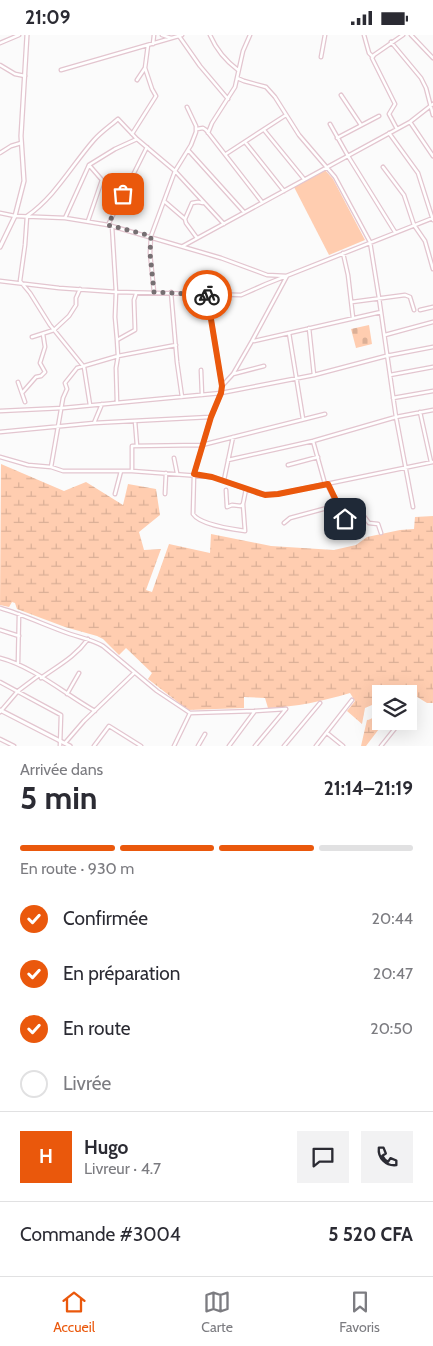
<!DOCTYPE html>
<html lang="fr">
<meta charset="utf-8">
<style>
:root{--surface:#fff;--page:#f2f2f3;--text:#2b2b33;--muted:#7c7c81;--line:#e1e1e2;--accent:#ea580c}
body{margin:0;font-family:Cabin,sans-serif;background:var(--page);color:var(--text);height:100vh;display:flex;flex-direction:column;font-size:19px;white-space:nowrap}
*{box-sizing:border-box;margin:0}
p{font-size:16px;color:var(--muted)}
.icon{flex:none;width:28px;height:28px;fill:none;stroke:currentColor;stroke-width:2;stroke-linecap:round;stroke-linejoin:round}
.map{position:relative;height:711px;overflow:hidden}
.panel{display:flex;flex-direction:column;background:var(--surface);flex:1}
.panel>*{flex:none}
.tools{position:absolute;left:372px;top:650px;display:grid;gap:10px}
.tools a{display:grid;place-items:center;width:45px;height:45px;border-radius:0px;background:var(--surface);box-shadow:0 5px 20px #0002;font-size:25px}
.pin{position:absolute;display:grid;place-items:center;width:42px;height:42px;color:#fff;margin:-21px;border-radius:10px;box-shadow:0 2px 8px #0006}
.courier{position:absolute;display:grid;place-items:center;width:50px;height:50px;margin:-25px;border:4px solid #ea580c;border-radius:50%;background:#fff;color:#222;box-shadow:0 1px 6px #0007}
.overview em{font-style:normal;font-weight:800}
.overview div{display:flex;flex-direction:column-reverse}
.overview{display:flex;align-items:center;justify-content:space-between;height:85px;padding:0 20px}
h1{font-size:32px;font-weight:800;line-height:38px}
.bar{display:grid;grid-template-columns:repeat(4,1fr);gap:8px 5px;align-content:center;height:60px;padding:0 20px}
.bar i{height:6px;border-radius:4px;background:var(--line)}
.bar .on{background:var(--accent)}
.bar p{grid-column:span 4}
.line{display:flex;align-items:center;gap:12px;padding:0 20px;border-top:1px solid var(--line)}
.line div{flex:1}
.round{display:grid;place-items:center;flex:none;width:52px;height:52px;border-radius:0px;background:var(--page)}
ol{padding:0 20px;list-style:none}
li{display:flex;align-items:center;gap:15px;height:55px}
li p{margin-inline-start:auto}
li .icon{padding:5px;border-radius:50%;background:var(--accent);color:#fff;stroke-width:4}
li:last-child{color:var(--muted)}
li i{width:28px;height:28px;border:2px solid var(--line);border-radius:50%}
.status{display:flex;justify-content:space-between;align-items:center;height:35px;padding:0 25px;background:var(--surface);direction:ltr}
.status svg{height:14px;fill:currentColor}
.tab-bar{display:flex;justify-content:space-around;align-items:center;height:70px;border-top:1px solid var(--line);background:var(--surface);font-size:14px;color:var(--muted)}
.tab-bar a{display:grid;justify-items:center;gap:2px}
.tab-bar .on{color:var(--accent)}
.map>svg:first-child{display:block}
.wetland{fill:url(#wetland-marsh)}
.cemetery{fill:url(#cemetery-stones)}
.garden{fill:#ffcdb0}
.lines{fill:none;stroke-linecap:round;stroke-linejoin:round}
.street-casing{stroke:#e3c5cf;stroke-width:5}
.secondary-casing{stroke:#e3c5cf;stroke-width:5.5}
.street{stroke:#fff;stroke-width:2.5}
.secondary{stroke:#fff;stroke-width:3}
.done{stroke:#766f72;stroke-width:5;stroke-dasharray:0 9}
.route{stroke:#ea580c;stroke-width:6}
</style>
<div class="status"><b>21:09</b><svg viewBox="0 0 49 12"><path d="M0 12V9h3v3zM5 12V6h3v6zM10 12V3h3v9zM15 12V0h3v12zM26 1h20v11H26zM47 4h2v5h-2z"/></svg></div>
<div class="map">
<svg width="433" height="711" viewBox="0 0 433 711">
<defs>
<pattern id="wetland-marsh" width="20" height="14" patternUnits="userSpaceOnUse" patternTransform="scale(1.25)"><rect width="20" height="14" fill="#ffcdb0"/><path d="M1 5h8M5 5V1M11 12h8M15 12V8" fill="none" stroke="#dbb097"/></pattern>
<pattern id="cemetery-stones" width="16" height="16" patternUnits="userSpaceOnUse" patternTransform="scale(1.25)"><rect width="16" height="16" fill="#ffcdb0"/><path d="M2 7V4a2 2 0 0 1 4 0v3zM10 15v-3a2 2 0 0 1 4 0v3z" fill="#dbb097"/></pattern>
</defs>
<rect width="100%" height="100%" fill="#fbfbfb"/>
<path class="wetland" d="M1 429 64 456 86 447 123 470 128 449 156 454 160 480 139 497 144 515 161 514 146 555 152 557 169 509 210 518 211 499 271 511 334 515 356 510 367 502 400 495 414 494 415 482 433 481V668H427L414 660 409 667V659H381V686H385L366 711H361L367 685C373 684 376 680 375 674L372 670 365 673 362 689 347 676 355 666 350 658C323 666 296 672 268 673L265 663 244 662V673L188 675 148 644 152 638 126 613 119 620 103 604 97 601 65 592 17 574 15 568 12 567 9 572 0 570Z"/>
<path class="cemetery" d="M369 290 372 309 356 313 351 294Z"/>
<path class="garden" d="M325 135 333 144 365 205 329 220 294 152Z"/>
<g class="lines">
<defs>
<path id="street" d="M162 0 171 3
M210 0C216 14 226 26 238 35
M364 0 369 18 372 21
M411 0 433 23
M179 1 200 31 228 64
M391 7 421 43 426 53 433 80
M0 8 19 0
M153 9 154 0
M321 22 325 0
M0 30 15 39 25 41
M61 35 182 0
M237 43 244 46 266 52 275 62 299 100 335 142 370 207 379 263 396 382 413 472
M137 45 145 33
M341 60 361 90
M410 87 433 121
M330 89 348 121 395 197
M197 94 203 93 206 95 262 167
M397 94 389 79 395 69 372 23 374 20 403 0
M264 95 304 144
M208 98 212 88 235 52 243 16 250 0
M389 98 418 138 433 185
M132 99 156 61 152 54 145 33 148 10
M337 103 379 81
M245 107 284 156
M188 115 244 177
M0 118 11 111 21 108
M226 119 286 80
M383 132 404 160 414 190 425 206 433 234
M164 166 185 184 186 188 197 203
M0 178 15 181 65 183 108 190 221 223 267 240 287 241 252 306 233 339 222 351 221 358 211 382 194 439 193 479C200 490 232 494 245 496L243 469 246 454
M65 183 89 130 115 114 137 104
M185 184 192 168 198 167 203 168
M88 186 102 145 89 130
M108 190 147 112
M112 191 116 257 115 282 117 305
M183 211 410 87 433 69
M343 218 348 240 353 283
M0 246 59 253 116 257 241 260 266 249 433 183
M154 257 150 218 151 201 175 136 191 110 196 97V91L187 72
M171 257 177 327 182 362
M207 259 222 351
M352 267 405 260 410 262 414 275
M420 275 433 272
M309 293 314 340
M289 298 303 384
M385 300 433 287
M32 302 54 295 69 281 76 270V263L80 254
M254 306 381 277
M201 335 202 360
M233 339 264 331
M390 340 433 332
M18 347 25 367
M22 358 36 342 41 341 45 337 40 328 45 312 43 299
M393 363 433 356
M117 368 116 333 118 321 176 310
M90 370 84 332 50 290 30 258 20 246 25 210 27 181C55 162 72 130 94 105 101 97 110 91 118 84L137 104 175 136 224 189
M0 376 63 373 221 358 314 340 386 321 433 312
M420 377 431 427
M135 386 137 411
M94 388 102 369
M0 397 94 388 210 382
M313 406 325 449
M0 422 28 430 51 432 63 436H132L213 442 260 459H278L433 427
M174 423 177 438
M228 425 313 406 396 382 433 375
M288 430 318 422
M51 432 63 363 67 354 65 348 77 333 118 321 117 305 135 295 134 265 136 259
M132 436V411L202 410 325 379
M224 445 233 402
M327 449 351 498
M226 455 227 472 232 470 241 471 243 469
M115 459 121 436
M165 459 166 438
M345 484 363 480 369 488 378 489 381 498
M284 488 290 483 338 470
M0 573C24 580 47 591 70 599 82 603 93 605 103 611L157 656 190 678 255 676 286 674
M0 595 19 601
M0 623C32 631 65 659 95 676
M18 628 19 579
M41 643C59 630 75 622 88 604
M0 647 61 680 60 711
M67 659 79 638
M0 677 18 656 38 641
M409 677 412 673
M327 698 343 711
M0 704 14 711
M65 708 84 686 134 638
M94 711 109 691 141 711
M174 711 190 678
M198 711 205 699
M229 711 255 676
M255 711 286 674
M284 711 320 668
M316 711 352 665
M381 711 401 686"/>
<path id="secondary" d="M0 212 15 181 24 146 21 101 27 0
M0 675 70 711"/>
</defs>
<use href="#street" class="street-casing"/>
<use href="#secondary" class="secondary-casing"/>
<use href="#street" class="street"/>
<use href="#secondary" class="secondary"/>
</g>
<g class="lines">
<path class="done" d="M123 159 108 190 151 201 150 218 154 257 207 260"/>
<path class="route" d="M207 260 222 351 221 358 211 382 194 439 212 442 265 460 278 459 328 449 345 484"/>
</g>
</svg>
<div class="tools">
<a><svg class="icon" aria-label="layers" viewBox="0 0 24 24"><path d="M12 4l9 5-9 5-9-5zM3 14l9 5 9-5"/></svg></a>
</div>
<div class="pin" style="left:123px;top:159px;background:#ea580c"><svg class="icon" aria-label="bag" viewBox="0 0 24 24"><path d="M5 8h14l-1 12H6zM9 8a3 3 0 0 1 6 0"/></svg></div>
<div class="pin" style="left:345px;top:484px;background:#1f2937"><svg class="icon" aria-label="home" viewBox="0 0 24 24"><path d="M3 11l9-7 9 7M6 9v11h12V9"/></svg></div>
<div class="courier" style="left:207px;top:260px"><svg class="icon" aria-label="bike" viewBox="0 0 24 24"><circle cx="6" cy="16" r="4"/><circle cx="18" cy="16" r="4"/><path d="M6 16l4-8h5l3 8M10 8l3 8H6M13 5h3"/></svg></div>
</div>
<section class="panel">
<div class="overview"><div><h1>5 min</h1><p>Arrivée dans</p></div><em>21:14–21:19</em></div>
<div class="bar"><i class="on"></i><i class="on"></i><i class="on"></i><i></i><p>En route · 930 m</p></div>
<ol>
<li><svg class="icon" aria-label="check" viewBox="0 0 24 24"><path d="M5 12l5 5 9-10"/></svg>Confirmée<p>20:44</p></li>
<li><svg class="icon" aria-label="check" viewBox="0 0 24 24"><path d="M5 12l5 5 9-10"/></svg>En préparation<p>20:47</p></li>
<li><svg class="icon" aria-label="check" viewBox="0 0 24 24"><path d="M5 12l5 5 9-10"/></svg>En route<p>20:50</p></li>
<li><i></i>Livrée</li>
</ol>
<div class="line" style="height:90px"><b class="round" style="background:var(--accent);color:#fff">H</b><div><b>Hugo</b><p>Livreur · 4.7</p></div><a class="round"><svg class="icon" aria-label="chat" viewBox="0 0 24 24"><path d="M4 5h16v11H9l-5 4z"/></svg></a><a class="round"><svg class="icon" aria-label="phone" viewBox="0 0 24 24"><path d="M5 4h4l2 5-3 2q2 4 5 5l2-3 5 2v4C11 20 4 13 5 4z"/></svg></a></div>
<div class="line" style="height:65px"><div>Commande #3004</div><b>5 520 CFA</b></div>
</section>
<nav class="tab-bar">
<a class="on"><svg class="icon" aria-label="home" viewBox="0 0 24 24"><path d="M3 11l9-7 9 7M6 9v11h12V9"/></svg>Accueil</a>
<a><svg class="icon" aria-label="map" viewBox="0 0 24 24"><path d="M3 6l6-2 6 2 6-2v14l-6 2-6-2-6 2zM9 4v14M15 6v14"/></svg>Carte</a>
<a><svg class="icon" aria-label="saved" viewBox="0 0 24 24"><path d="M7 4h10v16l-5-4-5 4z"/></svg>Favoris</a>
</nav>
